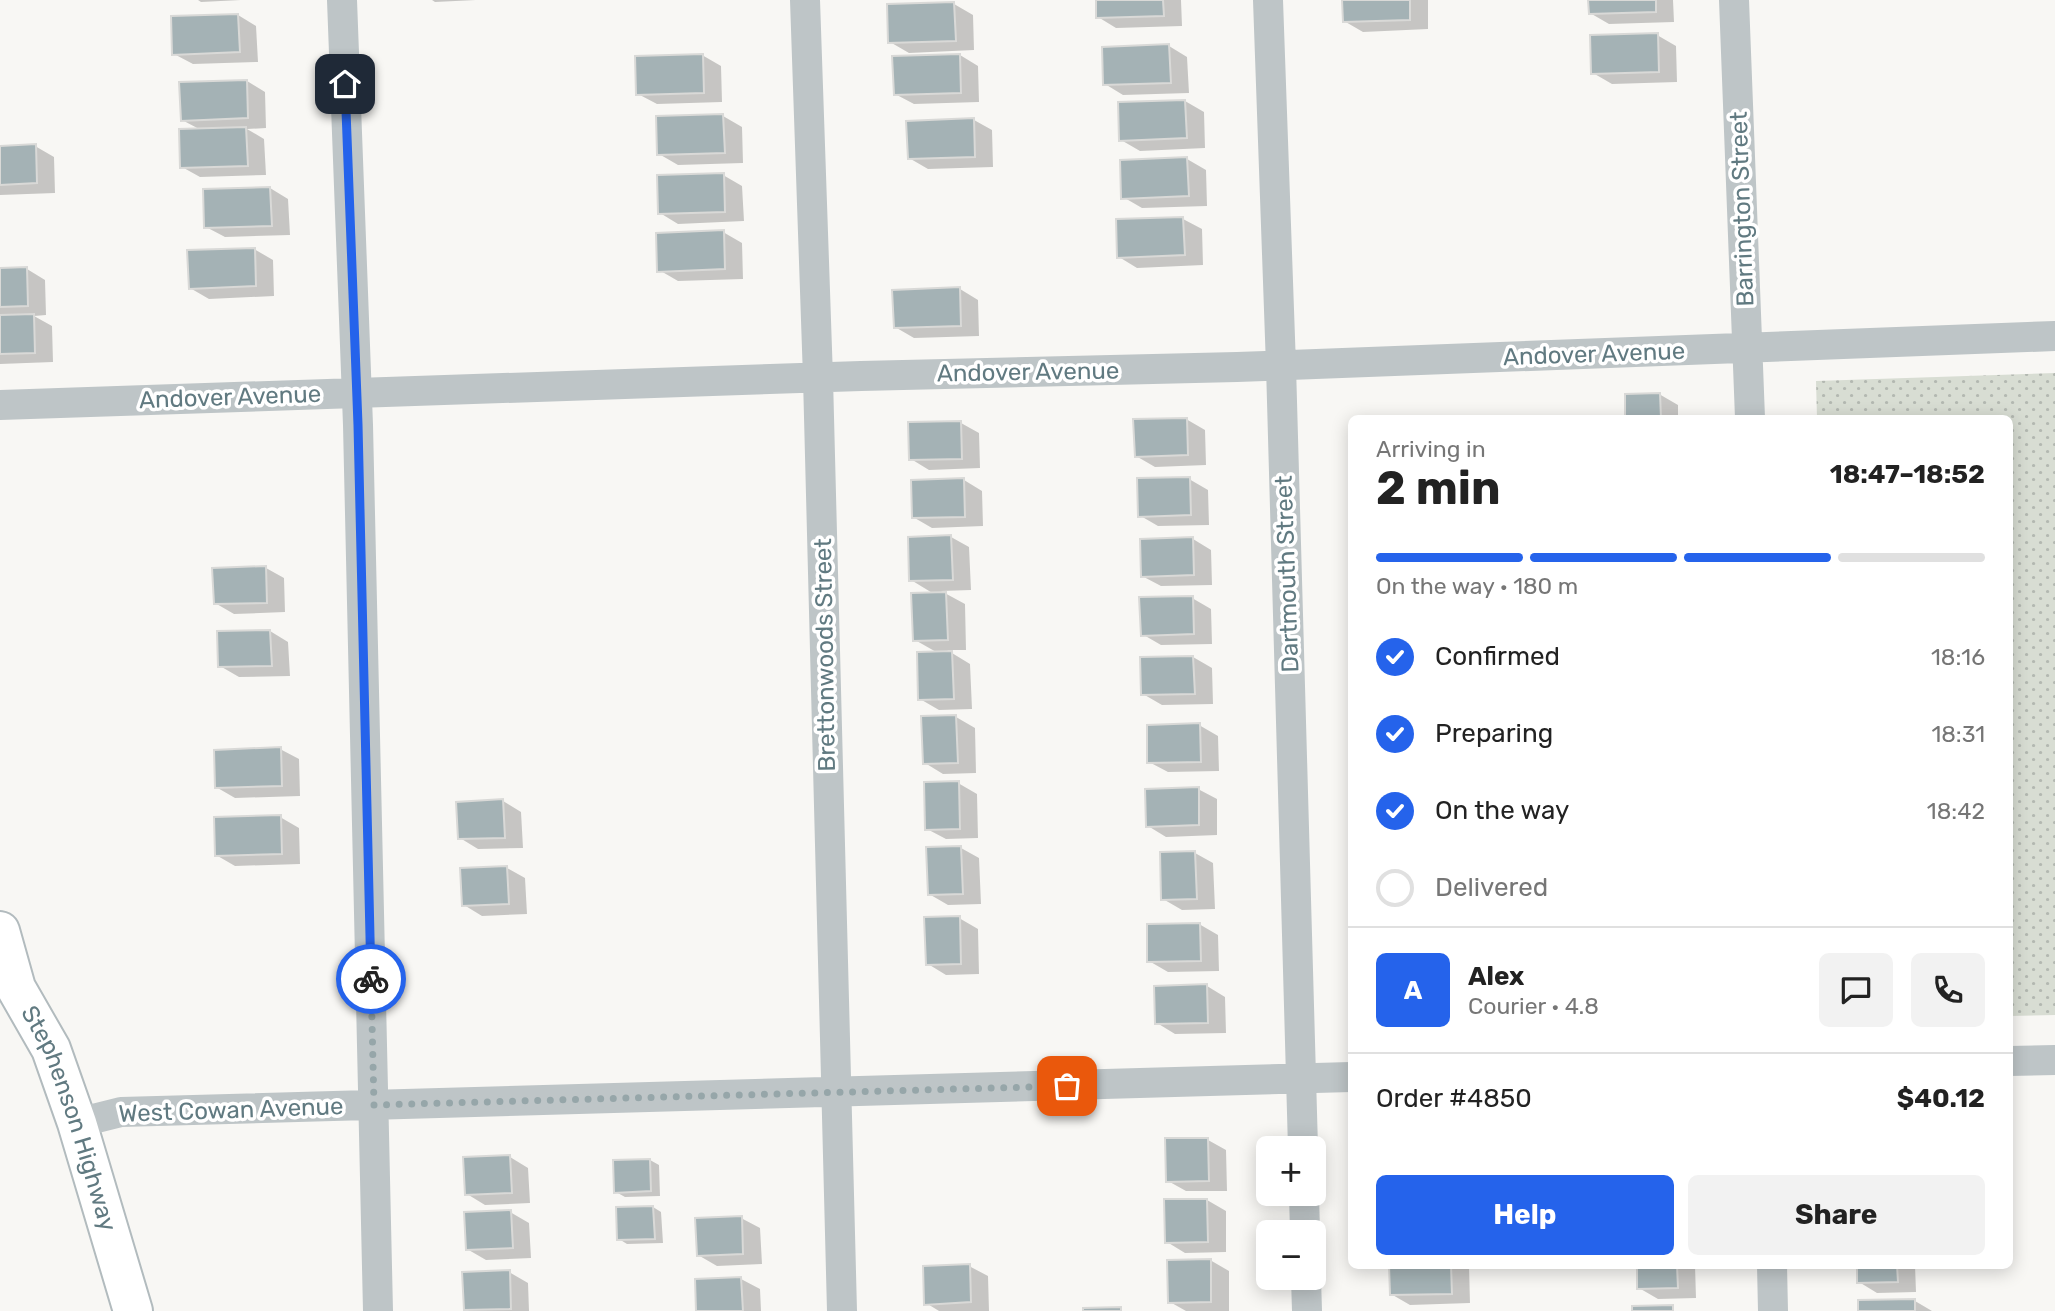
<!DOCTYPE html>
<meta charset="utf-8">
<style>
:root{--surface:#fff;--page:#f2f2f2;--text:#222;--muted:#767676;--line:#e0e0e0;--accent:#2563eb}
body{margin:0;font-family:Rubik,sans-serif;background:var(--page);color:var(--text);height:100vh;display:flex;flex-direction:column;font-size:26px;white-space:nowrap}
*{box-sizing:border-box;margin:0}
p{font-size:23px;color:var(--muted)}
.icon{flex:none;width:38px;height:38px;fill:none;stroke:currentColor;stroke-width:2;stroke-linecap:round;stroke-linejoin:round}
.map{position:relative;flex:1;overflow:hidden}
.panel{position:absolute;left:1348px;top:415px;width:665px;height:854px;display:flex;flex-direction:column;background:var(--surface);border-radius:10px;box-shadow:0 4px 18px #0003}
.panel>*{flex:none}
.buttons{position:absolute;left:1256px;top:1136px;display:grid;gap:14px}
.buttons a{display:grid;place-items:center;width:70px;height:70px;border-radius:10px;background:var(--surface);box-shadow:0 4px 18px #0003;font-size:35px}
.pin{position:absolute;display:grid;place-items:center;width:60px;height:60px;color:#fff;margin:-30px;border-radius:14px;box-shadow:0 4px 10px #0006}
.courier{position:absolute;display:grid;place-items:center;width:70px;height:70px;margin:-35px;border:5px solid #2563eb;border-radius:50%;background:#fff;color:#222;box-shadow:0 2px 9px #0007}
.overview em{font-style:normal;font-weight:700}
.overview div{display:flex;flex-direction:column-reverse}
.overview{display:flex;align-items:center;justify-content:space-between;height:119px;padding:0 28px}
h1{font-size:46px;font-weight:700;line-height:52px}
.bar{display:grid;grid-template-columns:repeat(4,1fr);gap:10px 7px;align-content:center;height:84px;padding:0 28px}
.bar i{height:9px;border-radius:5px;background:var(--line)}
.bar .active{background:var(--accent)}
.bar p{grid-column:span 4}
.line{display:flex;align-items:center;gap:18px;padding:0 28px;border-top:2px solid var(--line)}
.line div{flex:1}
.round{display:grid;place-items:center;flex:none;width:74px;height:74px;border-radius:10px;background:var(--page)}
ol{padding:0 28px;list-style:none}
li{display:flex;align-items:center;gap:21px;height:77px}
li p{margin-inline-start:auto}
li .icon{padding:7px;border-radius:50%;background:var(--accent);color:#fff;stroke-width:4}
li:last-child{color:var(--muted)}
li i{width:38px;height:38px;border:4px solid var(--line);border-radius:50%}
.primary-button{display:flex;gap:14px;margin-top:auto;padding:14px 28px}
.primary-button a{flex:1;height:80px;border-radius:10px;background:var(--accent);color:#fff;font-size:28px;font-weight:700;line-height:80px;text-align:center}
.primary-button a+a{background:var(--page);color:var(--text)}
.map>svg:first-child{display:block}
.park{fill:url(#park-dots)}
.shadow{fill:#0003}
.building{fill:#a4b2b5;stroke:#d9d9d7;stroke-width:2}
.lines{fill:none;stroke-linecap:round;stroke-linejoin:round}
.secondary-casing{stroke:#b2bbbe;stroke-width:42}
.street{stroke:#bec5c7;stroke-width:30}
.secondary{stroke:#fff;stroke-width:38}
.done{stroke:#96a6a9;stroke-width:7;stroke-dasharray:0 12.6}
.route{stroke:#2563eb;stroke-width:9}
.labels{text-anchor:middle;stroke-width:7;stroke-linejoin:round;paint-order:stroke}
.street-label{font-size:24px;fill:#617a81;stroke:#fff}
</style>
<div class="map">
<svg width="2055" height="1311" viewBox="0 0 2055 1311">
<defs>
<pattern id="park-dots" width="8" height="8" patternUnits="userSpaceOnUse" patternTransform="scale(1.75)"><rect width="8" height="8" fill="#d8ddd3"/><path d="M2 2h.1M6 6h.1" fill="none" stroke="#b3b8b1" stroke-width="1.8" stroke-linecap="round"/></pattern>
</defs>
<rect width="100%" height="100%" fill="#f8f7f4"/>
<path class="park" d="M2055 373V1015L2009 1016V418H1817L1816 381Z"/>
<path class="shadow" d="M198 0H241L201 2Z
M432 0H476L435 2Z
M1097 0H1181L1182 26 1116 28 1098 17Z
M1344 0H1428V29L1363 32 1344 21Z
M1590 0H1673L1674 22 1609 24 1590 13Z
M954 4 973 15 974 50 909 53 890 42Z
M238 15 256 26 258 62 193 64 174 54Z
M1657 35 1676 46 1677 82 1612 84 1593 73Z
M1169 46 1187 57 1189 93 1123 95 1105 84Z
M702 55 721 66 722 102 657 104 638 94Z
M960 55 978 66 979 102 914 104 895 94Z
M247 81 265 92 266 128 247 129 264 139 266 175 200 177 182 167 201 130 182 120Z
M1185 101 1204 112 1205 148 1140 151 1121 140Z
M723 116 742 127 743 163 678 165 659 154Z
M974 120 992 130 993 167 928 169 909 158Z
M35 146 54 157 55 193 0 195V148Z
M1187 159 1206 170 1207 206 1142 208 1123 197Z
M723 175 742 186 744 221 678 224 660 213Z
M270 188 288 199 290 235 225 237 206 227Z
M1183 219 1202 229 1203 265 1137 268 1119 257Z
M723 232 742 243 743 279 678 281 659 270Z
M254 249 273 260 274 296 209 299 190 288Z
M27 269 45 280 46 315 34 316 52 326 53 362 0 364V270Z
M960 289 978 300 979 336 914 338 895 327Z
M1659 394 1678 405V418H1627L1626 396Z
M1186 419 1205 430 1206 465 1155 467 1136 456Z
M961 423 979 433 980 468 929 470 911 459Z
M1189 479 1208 490 1209 525 1158 526 1139 515Z
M964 480 982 491 983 526 932 528 913 517Z
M951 537 969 547 971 590 941 591 965 604 966 650H947L970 664 972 709 939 710 920 699 938 653 915 640 934 594 911 580Z
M1193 539 1211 550 1212 585 1161 586 1142 576Z
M266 568 284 578 285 612 234 614 215 603Z
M1192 598 1211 609 1212 644 1161 645 1142 634Z
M270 631 288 642 290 676 239 677 220 666Z
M1193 657 1212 668 1213 704 1162 705 1143 694Z
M956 717 975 728 976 773 943 774 925 763Z
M1199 725 1218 736 1219 771 1168 772 1149 762Z
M280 749 299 759 300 796 235 798 216 787Z
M958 783 977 794 978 838 946 839 927 829Z
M1198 789 1217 799V835L1166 837 1148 826Z
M503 801 521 812 523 848 478 849 460 838Z
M280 817 299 828 300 864 235 866 216 855Z
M961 848 979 858 981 904 948 905 929 894Z
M1195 853 1213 863 1215 909 1182 910 1163 899Z
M507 868 525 878 527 914 482 916 464 905Z
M959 918 978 929 979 974 946 975 928 964Z
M1199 924 1218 935 1219 971 1168 972 1149 961Z
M1207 986 1225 997 1226 1033 1175 1034 1157 1023Z
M1208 1140 1226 1150 1227 1191H1186L1168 1181Z
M510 1157 528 1168 530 1203 485 1205 467 1194Z
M650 1160 659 1165 660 1196 625 1197 616 1192Z
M1207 1200 1226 1211V1252L1185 1253 1167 1242Z
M653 1207 661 1212 663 1243 627 1244 619 1239Z
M510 1212 529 1223 531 1258 486 1260 467 1249Z
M741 1218 760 1228 762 1264 717 1266 698 1255Z
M1210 1260 1229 1271V1311H1186L1170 1302Z
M1390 1265H1469L1470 1303 1410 1305 1391 1294Z
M1638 1265H1695L1696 1298 1658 1299 1639 1288Z
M1859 1265H1915L1916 1292 1877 1293 1859 1282Z
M969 1266 988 1276 989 1311H939L926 1303Z
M509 1272 528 1283 529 1311H469L466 1309Z
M741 1279 760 1289 761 1311H698Z
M1915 1301 1932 1311H1860Z"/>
<path class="building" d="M1096 0H1163L1164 16 1096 18Z
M1342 0H1410V20L1343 22Z
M1588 0H1656V12L1589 14Z
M954 2 956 41 888 43 887 4Z
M238 14 240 52 172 55 171 16Z
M1658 33 1659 72 1591 74 1590 35Z
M1169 44 1171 83 1103 85 1102 47Z
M703 54 704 93 636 95 635 56Z
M960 54 961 93 894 95 892 56Z
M247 80 248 118 181 121 179 82Z
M1185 100 1187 138 1119 141 1118 102Z
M723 114 725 153 657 155 656 116Z
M974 118 975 157 908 159 906 121Z
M246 127 248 166 180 168 179 129Z
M36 144 37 183 0 185V146Z
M1187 157 1189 196 1121 199 1120 160Z
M724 173 725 212 658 214 657 175Z
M270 187 272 226 204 228 203 189Z
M1183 217 1185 255 1117 258 1116 219Z
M724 230 725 269 657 272 656 233Z
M255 248 256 286 189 289 187 250Z
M27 267 28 306 0 307V268Z
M960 287 961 326 894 328 892 290Z
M34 314 35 353 0 354V315Z
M1660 393 1661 418H1625V394Z
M1187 418 1188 455 1135 457 1133 419Z
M961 421 962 459 909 460 908 422Z
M1190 477 1191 515 1138 517 1137 478Z
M964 478 965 517 912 518 911 480Z
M951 535 953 580 909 581 908 537Z
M1193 537 1194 575 1141 577 1140 539Z
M266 566 267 603 214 604 212 568Z
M946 592 948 640 913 641 911 593Z
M1193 596 1194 634 1141 636 1139 597Z
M270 630 272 666 218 667 217 631Z
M952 651 954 699 918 700 917 652Z
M1193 656 1195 694 1141 695 1140 657Z
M956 715 958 763 923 764 921 716Z
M1200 723 1201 762 1147 763V725Z
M281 747 282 786 215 788 214 750Z
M959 781 960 829 925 830 924 782Z
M1199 787V825L1146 827 1145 789Z
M503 799 505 838 458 839 456 802Z
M281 815 282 854 215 856 214 817Z
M961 846 963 894 928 895 926 847Z
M1195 851 1197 899 1161 900 1160 852Z
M507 866 509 904 462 906 460 868Z
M960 916 961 964 926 965 924 917Z
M1200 923 1201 961 1147 962V924Z
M1207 984 1208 1023 1155 1024 1154 986Z
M1165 1138H1208L1209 1181 1166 1182Z
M510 1155 512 1193 465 1195 463 1157Z
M650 1159 651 1191 614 1193 613 1160Z
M1164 1199H1207L1208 1242 1165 1243Z
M653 1206 655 1239 617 1240 616 1207Z
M511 1210 513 1248 466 1250 464 1212Z
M742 1216 743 1254 697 1256 695 1218Z
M1211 1259V1302L1168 1303 1167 1260Z
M970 1264 971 1302 924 1305 923 1266Z
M1389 1265H1451L1452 1294 1390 1295Z
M1637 1265H1677L1678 1288 1637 1289Z
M1857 1265H1897L1898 1282 1857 1283Z
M510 1270 511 1309 464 1310 462 1272Z
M741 1277 743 1311H696L695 1279Z
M1915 1299V1311H1858V1300Z
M1673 1305V1311H1632V1306Z
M1121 1307V1311H1083V1308Z"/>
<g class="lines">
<defs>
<g id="secondary">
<path id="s1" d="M0 931 16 988 51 1049 77 1123 133 1311"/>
</g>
</defs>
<use href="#secondary" class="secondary-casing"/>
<path class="street" d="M342 0 358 425 378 1311
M805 0 818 378 842 1311
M1268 0 1281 366 1303 1148
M1734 0 1750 418
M0 405 861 376 1237 367 2055 336
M2009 1061 2055 1060
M77 1123 121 1112 1351 1077
M1304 1194 1305 1232
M1772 1265 1773 1311
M1306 1278 1307 1311"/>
<use href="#secondary" class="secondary"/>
</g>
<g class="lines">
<path class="done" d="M371 979 374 1105 1067 1086"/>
<path class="route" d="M345 84 358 425 371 979"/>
</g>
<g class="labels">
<g class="street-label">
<text transform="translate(1742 209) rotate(-92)" y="8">Barrington Street</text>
<text transform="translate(1594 354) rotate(-2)" y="8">Andover Avenue</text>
<text transform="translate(1028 372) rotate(-1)" y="8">Andover Avenue</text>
<text transform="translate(230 397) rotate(-2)" y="8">Andover Avenue</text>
<text transform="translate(1287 574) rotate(-92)" y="8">Dartmouth Street</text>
<text transform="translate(825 655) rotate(-91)" y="8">Brettonwoods Street</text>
<text transform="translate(231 1110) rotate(-2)" y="8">West Cowan Avenue</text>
<text dy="8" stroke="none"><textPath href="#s1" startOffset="201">Stephenson Highway</textPath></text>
</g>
</g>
</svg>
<div class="buttons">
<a>+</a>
<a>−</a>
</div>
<div class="pin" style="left:1067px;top:1086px;background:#ea580c"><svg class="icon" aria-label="bag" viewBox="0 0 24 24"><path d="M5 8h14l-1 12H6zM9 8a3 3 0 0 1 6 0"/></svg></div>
<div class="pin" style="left:345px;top:84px;background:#1f2937"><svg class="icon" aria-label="home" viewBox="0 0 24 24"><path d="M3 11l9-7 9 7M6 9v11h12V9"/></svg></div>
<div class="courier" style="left:371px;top:979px"><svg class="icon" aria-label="bike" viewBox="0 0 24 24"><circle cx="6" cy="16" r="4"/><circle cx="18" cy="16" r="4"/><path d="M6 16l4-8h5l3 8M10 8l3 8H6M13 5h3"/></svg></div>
<section class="panel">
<div class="overview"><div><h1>2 min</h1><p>Arriving in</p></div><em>18:47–18:52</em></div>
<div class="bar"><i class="active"></i><i class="active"></i><i class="active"></i><i></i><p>On the way · 180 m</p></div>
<ol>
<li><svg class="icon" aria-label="check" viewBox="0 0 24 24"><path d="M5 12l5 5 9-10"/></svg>Confirmed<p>18:16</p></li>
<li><svg class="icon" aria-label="check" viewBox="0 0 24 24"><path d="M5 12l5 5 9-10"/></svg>Preparing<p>18:31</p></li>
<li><svg class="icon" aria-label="check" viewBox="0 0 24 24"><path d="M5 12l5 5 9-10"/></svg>On the way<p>18:42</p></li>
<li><i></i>Delivered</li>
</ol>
<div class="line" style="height:126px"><b class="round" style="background:var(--accent);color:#fff">A</b><div><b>Alex</b><p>Courier · 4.8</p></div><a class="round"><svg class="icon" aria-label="chat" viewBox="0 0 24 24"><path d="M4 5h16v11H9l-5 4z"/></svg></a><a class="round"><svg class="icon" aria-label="phone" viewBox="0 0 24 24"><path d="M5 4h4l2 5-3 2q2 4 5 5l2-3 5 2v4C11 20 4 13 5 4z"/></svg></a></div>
<div class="line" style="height:91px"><div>Order #4850</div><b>$40.12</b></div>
<div class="primary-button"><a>Help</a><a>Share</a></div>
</section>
</div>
